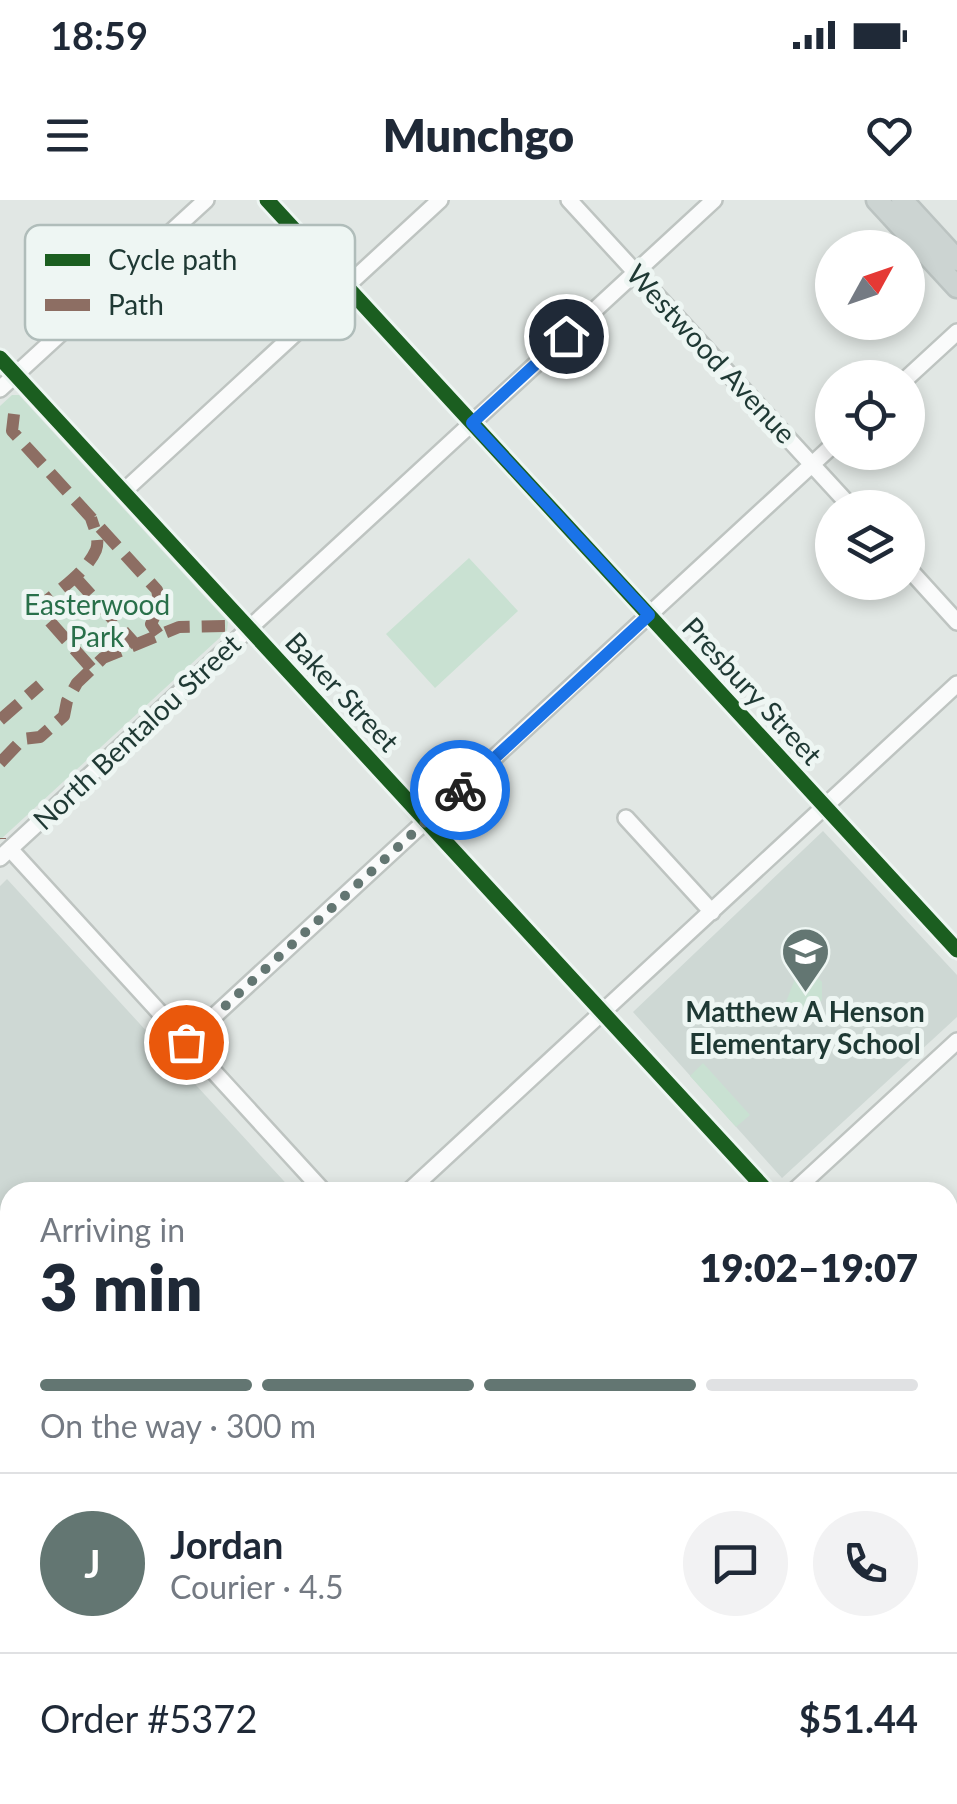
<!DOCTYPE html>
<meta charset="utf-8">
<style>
:root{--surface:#fff;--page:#f2f2f3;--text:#1f2937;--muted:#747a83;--line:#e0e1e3;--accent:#637672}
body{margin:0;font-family:Lato,sans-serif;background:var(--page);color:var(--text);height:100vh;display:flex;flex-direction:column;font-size:38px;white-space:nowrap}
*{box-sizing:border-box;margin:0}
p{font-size:32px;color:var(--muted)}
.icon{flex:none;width:55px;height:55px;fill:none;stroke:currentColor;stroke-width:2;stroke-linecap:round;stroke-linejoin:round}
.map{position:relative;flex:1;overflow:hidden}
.side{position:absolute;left:0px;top:982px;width:958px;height:622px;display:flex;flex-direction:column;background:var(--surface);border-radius:30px 30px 0 0;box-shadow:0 5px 15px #0003}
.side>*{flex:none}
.needle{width:65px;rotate:50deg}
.buttons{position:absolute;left:815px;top:30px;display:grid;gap:20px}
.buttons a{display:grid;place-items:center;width:110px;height:110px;border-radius:50%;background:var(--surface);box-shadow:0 5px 15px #0003;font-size:50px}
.pin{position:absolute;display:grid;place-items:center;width:85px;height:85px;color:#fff;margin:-42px;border:5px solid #fff;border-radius:50%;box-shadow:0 2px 10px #0007}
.courier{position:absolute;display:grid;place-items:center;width:100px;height:100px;margin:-50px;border:8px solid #1a73e8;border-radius:50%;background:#fff;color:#222;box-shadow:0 2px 12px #0007}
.overview em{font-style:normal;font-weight:800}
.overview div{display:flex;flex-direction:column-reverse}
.overview{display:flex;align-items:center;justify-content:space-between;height:170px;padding:0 40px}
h1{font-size:65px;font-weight:800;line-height:75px}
.bar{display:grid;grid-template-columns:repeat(4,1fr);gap:15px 10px;align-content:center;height:120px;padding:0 40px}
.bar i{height:12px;border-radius:8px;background:var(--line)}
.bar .active{background:var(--accent)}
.bar p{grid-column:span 4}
.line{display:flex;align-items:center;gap:25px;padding:0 40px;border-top:2px solid var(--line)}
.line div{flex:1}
.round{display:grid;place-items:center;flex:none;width:105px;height:105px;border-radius:52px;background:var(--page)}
.status{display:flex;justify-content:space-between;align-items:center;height:70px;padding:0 50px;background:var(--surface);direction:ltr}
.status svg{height:28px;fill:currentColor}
header{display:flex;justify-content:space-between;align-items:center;height:130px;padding:0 40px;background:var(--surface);font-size:45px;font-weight:800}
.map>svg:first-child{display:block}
.built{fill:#ced8d4}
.green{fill:#c9e1d2}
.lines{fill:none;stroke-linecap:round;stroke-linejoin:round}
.minor-casing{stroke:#bec4c1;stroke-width:20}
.major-casing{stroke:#bbc3c1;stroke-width:25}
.minor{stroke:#fafbfb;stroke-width:15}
.major{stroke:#ccd4d2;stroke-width:20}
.rail-casing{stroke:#c6c9c9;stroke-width:8}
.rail{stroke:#eef6f3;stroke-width:4;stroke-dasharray:11;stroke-linecap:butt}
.quiet{stroke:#8d6e63;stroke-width:12;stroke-dasharray:25 12;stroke-linecap:butt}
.cycleway-casing{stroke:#eef6f3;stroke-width:21}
.cycleway{stroke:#1b5e20;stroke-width:15}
.done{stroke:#637672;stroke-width:10;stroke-dasharray:0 18}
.route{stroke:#1a73e8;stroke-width:12}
.labels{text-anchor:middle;stroke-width:10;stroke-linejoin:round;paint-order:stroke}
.street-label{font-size:28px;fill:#1f3934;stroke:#eef6f3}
.park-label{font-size:28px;fill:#29704a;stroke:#eef6f3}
.poi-label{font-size:28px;font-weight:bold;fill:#1f3934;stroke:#eef6f3}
.key{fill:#eef6f3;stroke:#b0bdba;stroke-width:2.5}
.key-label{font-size:28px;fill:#1f3934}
</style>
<div class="status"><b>18:59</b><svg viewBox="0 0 49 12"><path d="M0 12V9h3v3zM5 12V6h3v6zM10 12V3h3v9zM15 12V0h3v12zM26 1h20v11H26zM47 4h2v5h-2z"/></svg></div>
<header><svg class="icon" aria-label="menu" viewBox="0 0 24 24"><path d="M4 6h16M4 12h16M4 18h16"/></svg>Munchgo<svg class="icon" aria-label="heart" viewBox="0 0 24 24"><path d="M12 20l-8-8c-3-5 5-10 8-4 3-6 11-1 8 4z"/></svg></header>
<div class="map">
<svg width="957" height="1604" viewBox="0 0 957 1604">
<rect width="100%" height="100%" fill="#e1e7e4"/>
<path class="built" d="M823 631 957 775V817L782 978 633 812Z
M7 679 294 992H10V1260L0 1243V686Z
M0 1346 10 1364V1595H581L571 1604H0Z"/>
<path class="green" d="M12 195H19L228 422 227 431 0 640V206Z
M469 358 518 411 435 488 386 434Z
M806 765 822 782V800L814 808 796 812 786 802 800 766Z
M703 863 750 915 736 927 690 876Z"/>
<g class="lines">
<defs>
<path id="minor" d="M267 0 957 750
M569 0 852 308
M0 158 768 992
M907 178 957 132
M0 189 206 0
M123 292 440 0
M908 368 957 422
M626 618 712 712
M10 649 324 992
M0 658 714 0
M186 842 832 246
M408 992 957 484
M793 992 957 841
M948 1070 957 1061
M948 1187 957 1197
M948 1499 957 1491
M700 1595 709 1604
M876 1595 884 1604"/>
<path id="major" d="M877 0 957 87
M902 0 957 60
M948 1290 957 1281
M605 1604 615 1595"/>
</defs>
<use href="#minor" class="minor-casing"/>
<use href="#major" class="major-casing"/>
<use href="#minor" class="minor"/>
<use href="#major" class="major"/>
<defs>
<path id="rail" d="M0 1264 10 1280
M0 1287 10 1303
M165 1595 170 1604"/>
</defs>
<use href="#rail" class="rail-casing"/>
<use href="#rail" class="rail"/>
<path class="quiet" d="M14 214 12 231 157 390 160 405 151 424 158 434
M74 376 136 445
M91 468 38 408C56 392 86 373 96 350 100 339 94 328 91 318
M0 520 40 485
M0 563 23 539 40 537 64 516 67 501 77 483 103 458 179 427 225 426
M0 638V639"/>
<defs>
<path id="cycleway" d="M267 0 957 750
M0 158 768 992"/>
</defs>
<use href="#cycleway" class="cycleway-casing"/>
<use href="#cycleway" class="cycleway"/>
</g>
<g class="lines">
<path class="done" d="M186 842 460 590"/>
<path class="route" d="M460 590 649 415 472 223 566 136"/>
</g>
<defs>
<symbol id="school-pin" viewBox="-11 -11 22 30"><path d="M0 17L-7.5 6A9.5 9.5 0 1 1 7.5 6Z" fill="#637672" stroke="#eef6f3"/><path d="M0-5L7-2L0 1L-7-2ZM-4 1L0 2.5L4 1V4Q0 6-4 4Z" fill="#fff"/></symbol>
</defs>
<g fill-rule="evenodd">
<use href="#school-pin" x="778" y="724" width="55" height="75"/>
</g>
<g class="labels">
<g class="street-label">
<text transform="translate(711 154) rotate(47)" y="10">Westwood Avenue</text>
<text transform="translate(752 491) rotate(47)" y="10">Presbury Street</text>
<text transform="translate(342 492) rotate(47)" y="10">Baker Street</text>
<text transform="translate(137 532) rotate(-43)" y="10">North Bentalou Street</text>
</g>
<g class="park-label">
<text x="97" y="415">Easterwood<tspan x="97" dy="32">Park</tspan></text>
</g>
<g class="poi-label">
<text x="805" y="822">Matthew A Henson<tspan x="805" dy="32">Elementary School</tspan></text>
</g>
</g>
<rect x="25" y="25" width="330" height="115" rx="15" class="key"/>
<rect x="45" y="54" width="45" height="12" fill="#1b5e20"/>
<rect x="45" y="99" width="45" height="12" fill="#8d6e63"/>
<g class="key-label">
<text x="108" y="70">Cycle path</text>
<text x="108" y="115">Path</text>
</g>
</svg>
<div class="buttons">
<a><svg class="needle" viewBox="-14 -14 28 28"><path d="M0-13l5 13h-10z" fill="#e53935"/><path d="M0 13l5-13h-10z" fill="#747a83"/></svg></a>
<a><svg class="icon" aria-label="locate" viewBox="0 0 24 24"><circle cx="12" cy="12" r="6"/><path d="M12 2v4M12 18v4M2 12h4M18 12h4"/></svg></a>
<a><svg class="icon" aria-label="layers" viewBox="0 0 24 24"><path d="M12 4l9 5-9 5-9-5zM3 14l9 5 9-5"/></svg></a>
</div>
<div class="pin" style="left:186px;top:842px;background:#ea580c"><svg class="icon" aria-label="bag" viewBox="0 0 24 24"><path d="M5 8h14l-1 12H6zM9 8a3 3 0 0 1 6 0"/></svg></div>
<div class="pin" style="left:566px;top:136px;background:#1f2937"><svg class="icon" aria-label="home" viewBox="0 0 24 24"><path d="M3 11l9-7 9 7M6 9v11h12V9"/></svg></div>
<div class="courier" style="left:460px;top:590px"><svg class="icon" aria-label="bike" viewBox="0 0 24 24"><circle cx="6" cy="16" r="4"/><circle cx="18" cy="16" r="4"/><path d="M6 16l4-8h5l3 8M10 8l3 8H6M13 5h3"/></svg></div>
<section class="side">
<div class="overview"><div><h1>3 min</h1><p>Arriving in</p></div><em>19:02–19:07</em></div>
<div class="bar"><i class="active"></i><i class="active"></i><i class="active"></i><i></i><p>On the way · 300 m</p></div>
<div class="line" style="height:180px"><b class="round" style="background:var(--accent);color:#fff">J</b><div><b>Jordan</b><p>Courier · 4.5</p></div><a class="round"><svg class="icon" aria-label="chat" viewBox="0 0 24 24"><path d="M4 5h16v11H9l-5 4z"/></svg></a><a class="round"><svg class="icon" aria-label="phone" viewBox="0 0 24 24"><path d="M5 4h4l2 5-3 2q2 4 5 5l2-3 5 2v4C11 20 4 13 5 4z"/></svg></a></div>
<div class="line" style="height:130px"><div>Order #5372</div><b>$51.44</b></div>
</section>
</div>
